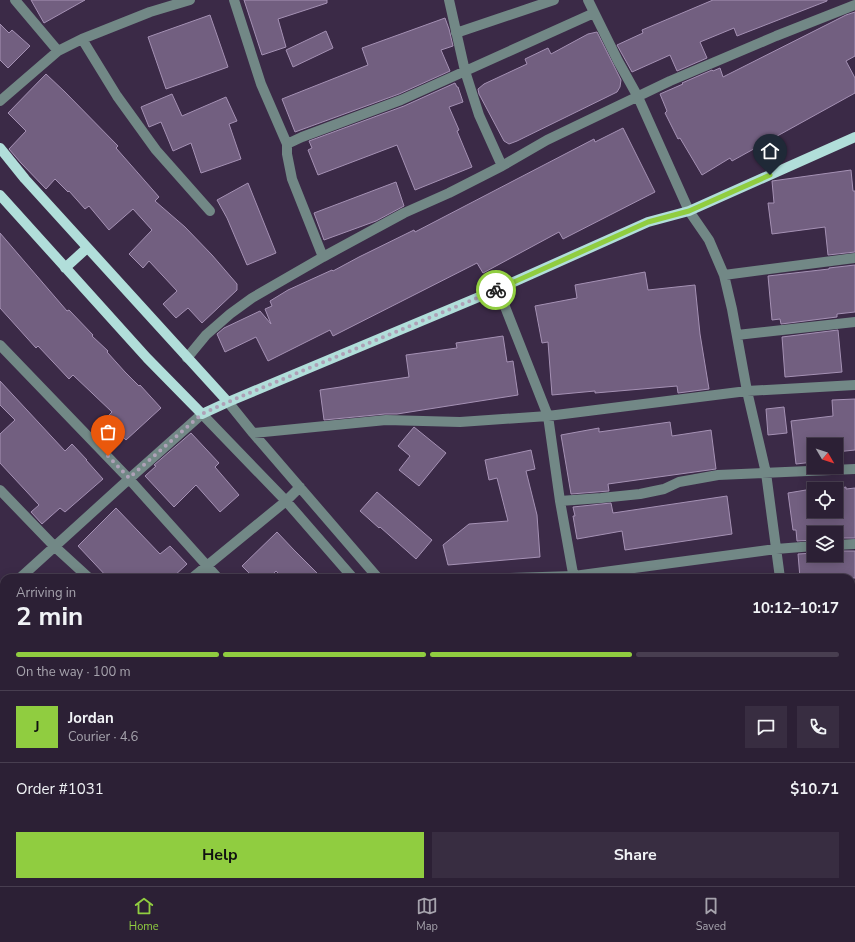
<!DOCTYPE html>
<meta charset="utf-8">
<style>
:root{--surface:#2c2035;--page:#382d41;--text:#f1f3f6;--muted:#a6a3ad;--line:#483e50;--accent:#90cd40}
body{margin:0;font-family:"Nunito Sans",sans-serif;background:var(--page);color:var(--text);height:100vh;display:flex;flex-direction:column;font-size:15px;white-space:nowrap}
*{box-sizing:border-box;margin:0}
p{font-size:13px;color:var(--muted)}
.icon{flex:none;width:22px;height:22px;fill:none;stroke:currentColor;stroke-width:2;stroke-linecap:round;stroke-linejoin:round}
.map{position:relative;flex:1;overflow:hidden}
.panel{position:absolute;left:0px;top:574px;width:855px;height:312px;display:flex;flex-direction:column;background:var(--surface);border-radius:12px 12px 0 0;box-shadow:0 2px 10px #0003,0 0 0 1px var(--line)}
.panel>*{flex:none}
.needle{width:26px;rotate:129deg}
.tools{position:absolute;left:807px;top:438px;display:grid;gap:8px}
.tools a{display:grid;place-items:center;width:36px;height:36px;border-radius:0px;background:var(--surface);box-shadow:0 2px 10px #0003,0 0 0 1px var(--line);font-size:20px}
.pin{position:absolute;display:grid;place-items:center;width:34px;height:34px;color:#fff;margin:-41px -17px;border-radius:50% 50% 50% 0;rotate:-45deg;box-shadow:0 0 4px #0007}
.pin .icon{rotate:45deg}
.courier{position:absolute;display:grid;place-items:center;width:40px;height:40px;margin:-20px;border:3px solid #90cd40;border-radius:50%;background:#fff;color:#222;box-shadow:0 1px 5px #0007}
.head em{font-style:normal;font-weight:700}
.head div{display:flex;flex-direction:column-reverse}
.head{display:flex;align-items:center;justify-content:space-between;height:68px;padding:0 16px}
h1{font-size:26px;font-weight:700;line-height:30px}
.bar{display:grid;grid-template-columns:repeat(4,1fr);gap:6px 4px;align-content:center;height:48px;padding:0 16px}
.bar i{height:5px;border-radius:3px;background:var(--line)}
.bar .current{background:var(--accent)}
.bar p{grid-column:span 4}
.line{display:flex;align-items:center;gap:10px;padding:0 16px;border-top:1px solid var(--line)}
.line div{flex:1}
.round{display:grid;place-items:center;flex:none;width:42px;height:42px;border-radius:0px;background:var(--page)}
.action{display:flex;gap:8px;margin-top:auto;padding:8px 16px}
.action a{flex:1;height:46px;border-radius:0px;background:var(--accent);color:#111;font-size:16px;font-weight:700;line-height:46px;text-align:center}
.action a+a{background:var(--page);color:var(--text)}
.dock{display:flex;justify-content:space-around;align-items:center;height:56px;border-top:1px solid var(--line);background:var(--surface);font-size:11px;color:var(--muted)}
.dock a{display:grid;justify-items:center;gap:2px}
.dock .current{color:var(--accent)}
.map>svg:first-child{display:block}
.building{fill:#725f80;stroke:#a591b4}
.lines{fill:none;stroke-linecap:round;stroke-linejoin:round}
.minor{stroke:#728886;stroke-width:10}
.major{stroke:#b1deda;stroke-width:10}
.done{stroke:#aea1b7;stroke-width:4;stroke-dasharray:0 7.2}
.route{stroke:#90cd40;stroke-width:5}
</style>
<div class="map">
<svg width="855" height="886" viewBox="0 0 855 886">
<rect width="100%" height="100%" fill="#3b2a47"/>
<path class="building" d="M31 0H85L44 23Z
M244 0H327V3L278 19 286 47 262 55Z
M713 0H827V1L737 36 734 28 700 42 707 58 677 71 670 55 632 72 617 45 643 33 642 30Z
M855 12V56L846 61 855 78V93L732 161 730 158 702 175 680 138 678 139 665 113 667 111 660 94 683 84 682 83 712 70 713 71 720 68 723 77 846 15Z
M210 15 228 67 166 89 148 37Z
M445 18 449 29 453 46 441 50 450 71 399 94 295 132 282 99 368 65 362 48Z
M0 24 9 33 12 30 30 46 8 68 0 60Z
M326 31 333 48 293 67 286 50Z
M597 32 621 80 620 87 617 92 517 141 509 144 504 141 479 94 478 89 484 84 527 64 525 59 548 48 551 54 588 34Z
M46 74 65 92 118 146 116 148 159 197 155 201 185 227 212 255 237 284V290L202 323 188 308 176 318 163 304 177 291 149 261 143 268 129 254 152 230 133 209 109 230 89 206 85 209 69 191 68 192 55 179 46 189 21 163 9 149 26 131 8 113Z
M455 83 457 87H458L463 102 449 107 459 130 457 131 472 167 415 190 397 145 318 175 308 150 312 148 309 141 404 106Z
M172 94 182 116 226 97 237 121 229 124 241 159 201 173 191 143 173 151 161 122 149 127 141 107Z
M623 128 655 192 563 239 559 232 483 273 477 263 333 336 330 330 268 361 256 337 225 352 217 334 224 328 260 311 271 324 265 309 272 306 270 301 288 290 332 270 333 271 359 257 414 230 415 232 594 139 595 142Z
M851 170 853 191H855V252L828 255 825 227 772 234 768 203H774L772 181Z
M396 182 404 206 376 221 324 240 314 213Z
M248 183 276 253 247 265 227 218 217 200Z
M0 233 67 311 69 310 93 335 92 336 108 351 107 352 125 372 139 386 140 385 161 408 126 440 104 420 112 412 73 375 69 379 38 346 36 348 0 308Z
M855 265V312L837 314V317L781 324 780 319 772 320 768 276 829 269V268Z
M645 272 648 290 695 285 700 334 709 389 678 393 677 386 595 393V391L552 395 548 342 542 343 535 306 577 298 575 285Z
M838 330 842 372 785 377 782 337Z
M503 336 507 362 513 361 518 395 397 414H385L324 420 320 390 409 377 406 355 457 348 456 343Z
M0 381 65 451 72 444 87 460H86L103 479 65 512 60 508 42 524 31 512 39 505 0 463V434L15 420 0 405Z
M855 399V450L836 452V445H814V462L796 464 791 421 833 416 832 400Z
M784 407 787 433 768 435 766 409Z
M670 422 672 436 711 430 716 469 608 484 609 491 571 494 561 435 599 428V432Z
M414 427 446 453 419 486 399 470 410 456 398 446Z
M191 433 219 463 215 467 239 495 220 512 196 485 174 507 145 476 156 466 154 465Z
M531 450 535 469 526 471 537 515 540 557 448 565 443 545 469 524 508 521 497 478 489 480 485 460Z
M846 487V489L855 488V538H836V533H814V540L797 541 796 530H793L788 493 812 489 813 493H814V511H836V489Z
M377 492 432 540 416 559 380 527 379 528 360 511Z
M727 496 732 534 625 550 622 531 577 539 573 516H575L573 507 611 503 613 513Z
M116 508 160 554 170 546 187 564 172 578H108L78 546Z
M277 532 294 550 322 578H283L276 571 269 578H254L242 566Z
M836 551H855V578H800L798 554 814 553V555H836Z"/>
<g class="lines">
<path class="minor" d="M15 0 58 51
M234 0 261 84 287 144
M449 0 465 71 479 115 502 166
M588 0 618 61 638 97 689 211 709 240 724 275 732 309 747 391 766 473 780 578
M456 33 554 0
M82 39 117 96 156 150 210 211
M0 101 58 51 82 39 150 12 190 0
M323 257 292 179 287 154V144L302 137 401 100 594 13
M724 275 855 258
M498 289 548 416 560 501 572 568 574 578
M737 335 855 322
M0 345 129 479 218 578
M187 358 206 335 230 314 252 298 323 257 404 213 449 193 502 166 547 140 670 81 776 36 855 5
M228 402 253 433 378 578
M253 433 386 420 460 422 548 416 747 391 855 385
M0 490 54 546 89 578
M560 501 601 498 640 494 664 489 679 482 718 475 855 469
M836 545 855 544
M20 578 129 479 202 414 286 501 353 578
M192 578 286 501 300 487
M510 578 574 576 776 549 814 546
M0 596 4 593
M851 616H855
M0 639 4 644
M851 681H855
M0 762 4 758
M851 779H855
M851 803H855
M0 810 4 815
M109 882 117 886
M357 882 362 886
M593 882 594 886
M844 882 845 886
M28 886 31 882
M384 886 388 882"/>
<path class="major" d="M0 148 25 179 228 402
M0 195 147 358 202 414 228 402 498 289 648 222 689 211 855 137
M65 268 87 248"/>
</g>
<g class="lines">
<path class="done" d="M108 456 129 478 202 414 228 402 496 290"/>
<path class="route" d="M496 290 648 222 689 211 770 175"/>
</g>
</svg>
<div class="tools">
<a><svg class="needle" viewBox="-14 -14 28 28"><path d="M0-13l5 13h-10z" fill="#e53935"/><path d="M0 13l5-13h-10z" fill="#a6a3ad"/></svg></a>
<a><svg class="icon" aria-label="locate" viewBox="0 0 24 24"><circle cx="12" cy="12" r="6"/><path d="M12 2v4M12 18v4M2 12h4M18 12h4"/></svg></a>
<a><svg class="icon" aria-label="layers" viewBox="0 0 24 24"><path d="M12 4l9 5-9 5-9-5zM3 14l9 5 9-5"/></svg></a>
</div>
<div class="pin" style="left:108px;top:456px;background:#ea580c"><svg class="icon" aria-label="bag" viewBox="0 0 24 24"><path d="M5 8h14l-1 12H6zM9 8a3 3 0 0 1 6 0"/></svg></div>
<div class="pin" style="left:770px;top:175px;background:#1f2937"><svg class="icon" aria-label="home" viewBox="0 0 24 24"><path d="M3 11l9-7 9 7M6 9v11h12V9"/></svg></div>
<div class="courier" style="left:496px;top:290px"><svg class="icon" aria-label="bike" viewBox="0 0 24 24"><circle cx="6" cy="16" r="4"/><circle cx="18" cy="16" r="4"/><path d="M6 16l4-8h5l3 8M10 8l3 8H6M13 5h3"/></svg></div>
<section class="panel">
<div class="head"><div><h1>2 min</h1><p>Arriving in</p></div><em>10:12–10:17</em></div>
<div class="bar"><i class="current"></i><i class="current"></i><i class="current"></i><i></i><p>On the way · 100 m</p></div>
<div class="line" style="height:72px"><b class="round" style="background:var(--accent);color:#111">J</b><div><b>Jordan</b><p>Courier · 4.6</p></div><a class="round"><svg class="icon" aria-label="chat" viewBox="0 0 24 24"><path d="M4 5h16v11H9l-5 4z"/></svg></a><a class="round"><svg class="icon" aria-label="phone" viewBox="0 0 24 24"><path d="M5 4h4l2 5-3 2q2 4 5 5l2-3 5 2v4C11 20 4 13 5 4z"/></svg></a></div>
<div class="line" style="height:52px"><div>Order #1031</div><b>$10.71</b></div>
<div class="action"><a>Help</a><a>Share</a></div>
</section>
</div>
<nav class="dock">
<a class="current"><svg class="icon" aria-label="home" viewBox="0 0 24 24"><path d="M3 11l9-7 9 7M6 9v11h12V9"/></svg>Home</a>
<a><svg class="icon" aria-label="map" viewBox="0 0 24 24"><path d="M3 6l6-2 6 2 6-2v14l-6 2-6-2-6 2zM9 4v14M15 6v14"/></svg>Map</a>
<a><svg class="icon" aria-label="saved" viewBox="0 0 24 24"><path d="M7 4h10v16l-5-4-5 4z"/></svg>Saved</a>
</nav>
